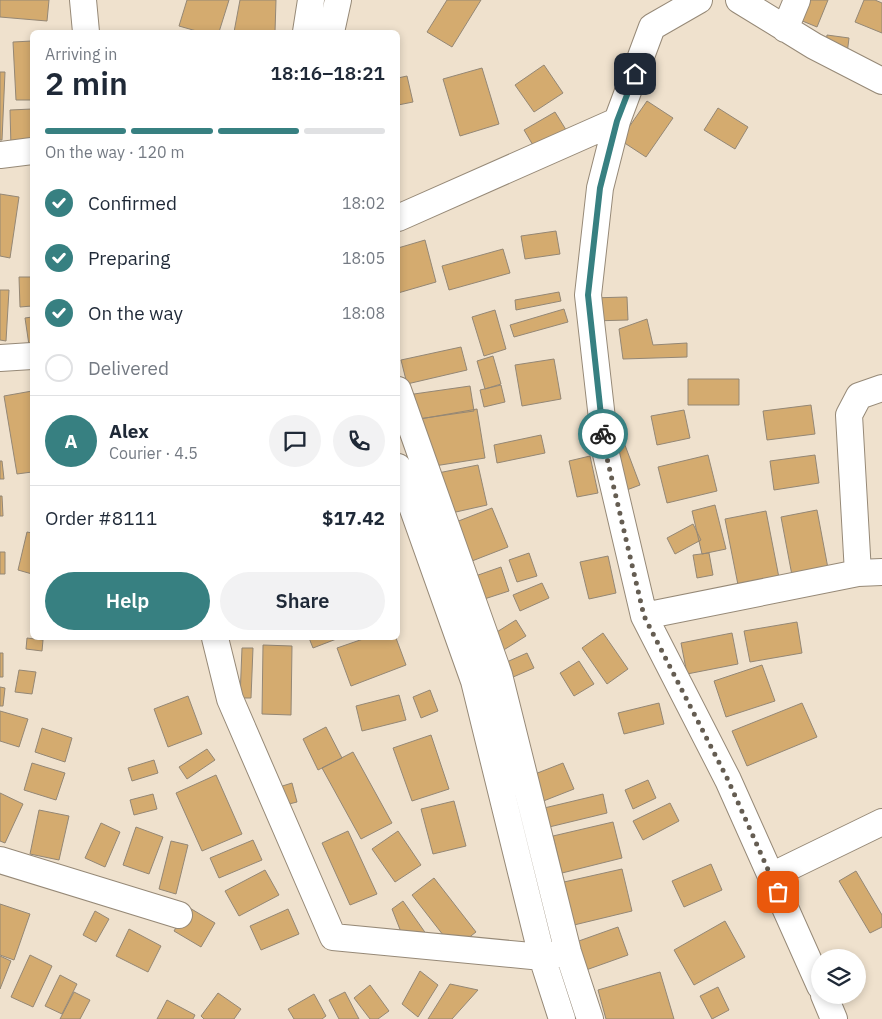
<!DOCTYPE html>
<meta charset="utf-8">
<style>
:root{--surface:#fff;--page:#f2f2f3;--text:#1f2937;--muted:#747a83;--line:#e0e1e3;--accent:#378081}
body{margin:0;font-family:"IBM Plex Sans",sans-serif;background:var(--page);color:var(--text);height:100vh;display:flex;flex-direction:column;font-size:19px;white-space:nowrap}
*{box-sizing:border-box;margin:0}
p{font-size:16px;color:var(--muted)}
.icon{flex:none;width:28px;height:28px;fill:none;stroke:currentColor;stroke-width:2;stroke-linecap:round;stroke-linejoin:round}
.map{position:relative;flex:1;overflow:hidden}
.side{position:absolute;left:30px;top:30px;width:370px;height:610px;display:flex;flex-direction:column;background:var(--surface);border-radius:8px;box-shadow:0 2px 8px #0003}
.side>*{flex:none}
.tools{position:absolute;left:811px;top:949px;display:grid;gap:10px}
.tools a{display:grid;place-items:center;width:55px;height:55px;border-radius:50%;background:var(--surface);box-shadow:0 2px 8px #0003;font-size:25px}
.pin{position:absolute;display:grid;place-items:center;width:42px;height:42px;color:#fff;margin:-21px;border-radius:10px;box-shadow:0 2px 8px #0006}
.courier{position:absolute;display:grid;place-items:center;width:50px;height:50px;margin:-25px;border:4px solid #378081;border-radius:50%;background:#fff;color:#222;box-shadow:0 1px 6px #0007}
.summary em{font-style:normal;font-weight:600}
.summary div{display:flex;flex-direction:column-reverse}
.summary{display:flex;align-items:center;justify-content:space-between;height:85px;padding:0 15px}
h1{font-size:32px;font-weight:600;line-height:38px}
.bar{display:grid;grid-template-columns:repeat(4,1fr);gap:8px 5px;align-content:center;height:60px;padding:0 15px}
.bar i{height:6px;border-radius:4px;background:var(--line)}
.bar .selected{background:var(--accent)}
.bar p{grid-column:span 4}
.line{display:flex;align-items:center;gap:12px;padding:0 15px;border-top:1px solid var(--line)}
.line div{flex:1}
.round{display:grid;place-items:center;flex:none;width:52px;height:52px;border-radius:26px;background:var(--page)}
ol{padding:0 15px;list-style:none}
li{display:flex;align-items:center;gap:15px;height:55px}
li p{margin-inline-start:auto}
li .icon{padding:5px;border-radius:50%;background:var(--accent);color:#fff;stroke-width:4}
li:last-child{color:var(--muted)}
li i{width:28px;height:28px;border:2px solid var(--line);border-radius:50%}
.button{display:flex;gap:10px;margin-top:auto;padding:10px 15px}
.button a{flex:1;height:58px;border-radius:30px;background:var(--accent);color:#fff;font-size:20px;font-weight:600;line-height:58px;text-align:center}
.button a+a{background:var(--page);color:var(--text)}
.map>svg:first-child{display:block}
.building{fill:#d4ab6f;stroke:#948775}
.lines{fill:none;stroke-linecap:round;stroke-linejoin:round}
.minor-casing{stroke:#968977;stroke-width:28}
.minor{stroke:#fff;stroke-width:26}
.done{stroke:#655d52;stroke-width:5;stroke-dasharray:0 9}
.route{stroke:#378081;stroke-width:6}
</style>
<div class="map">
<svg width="882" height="1019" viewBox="0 0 882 1019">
<rect width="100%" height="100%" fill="#efe1cd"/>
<path class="building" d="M0 0H49L47 21 0 17Z
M187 0H229L219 32H200L179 26Z
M240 0H276L275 32H234Z
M447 0H481L452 47 427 32Z
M808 0H828L817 27 800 20Z
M864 0H875L882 3V33L855 22Z
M827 35 849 38 847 54 825 51Z
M32 41V100H16L13 42Z
M544 65 563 93 534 112 515 85Z
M482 68 499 124 460 136 443 79Z
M0 72H5L2 140H0Z
M407 76 413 102 398 105V78Z
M647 101 673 118 646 157 620 140Z
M718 108 748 127 735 149 704 130Z
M32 109V147L11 148 10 110Z
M555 112 568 133 537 152 524 130Z
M0 194 19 197 10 258 0 256Z
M556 231 560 254 525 259 521 236Z
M425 240 436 282 398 293V248Z
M503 249 510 273 449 290 442 266Z
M19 277H32V306L20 307Z
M0 290H9L6 341 0 340Z
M559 292 561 301 516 310 515 300Z
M627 297 628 320 591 321 590 298Z
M564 309 568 322 514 337 510 325Z
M495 310 506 349 484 356 472 317Z
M32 317V345H29L25 318Z
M647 319 653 345 687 343V357L623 359 619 329Z
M461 347 467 370 407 384 401 360Z
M493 356 501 384 485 389 477 361Z
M554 359 561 399 522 406 515 365Z
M688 379H739V405H688Z
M501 385 505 402 484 407 480 390Z
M470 386 474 411 418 419 414 394Z
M32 391V472L17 474 4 396Z
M811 405 815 434 767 440 763 411Z
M477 409 485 458 428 467 420 419Z
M684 410 690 438 657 445 651 416Z
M614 416 640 485 624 491Z
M541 435 545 453 497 463 494 445Z
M708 455 717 491 667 503 658 467Z
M815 455 819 483 774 490 770 461Z
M590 456 598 493 577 497 569 461Z
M0 461H2L4 479H0Z
M478 465 487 505 447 514 438 473Z
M0 496H2L3 516H0Z
M715 505 726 549 702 554 692 511Z
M492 508 508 547 472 561 456 522Z
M817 510 830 579 794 586 781 517Z
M766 511 781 588 740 595 725 519Z
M693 524 701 540 675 554 667 538Z
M27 532 32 533V574L18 570Z
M0 552H5V574H0Z
M529 553 537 576 517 582 509 560Z
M709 553 713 575 697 578 693 555Z
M608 556 616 593 589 599 580 562Z
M501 567 509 591 472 603 464 580Z
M542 583 549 598 520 611 513 595Z
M516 620 526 636 494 656 484 640Z
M797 622 802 653 750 662 744 631Z
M603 633 628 669 607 684 582 648Z
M732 633 738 664 687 674 681 643Z
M27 638 43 640 42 651 26 649Z
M309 638H339L313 648Z
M366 638H396L406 665 351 686 337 648Z
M263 645 292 646 291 715 262 714Z
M242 648H253L251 698H240Z
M0 653H3V677H0Z
M527 653 534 668 497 684 491 669Z
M579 661 594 684 574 696 560 673Z
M762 665 775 701 726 717 714 681Z
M19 670 36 672 32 694 15 692Z
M0 687 5 688 3 706H0Z
M430 690 438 711 421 718 413 697Z
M399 695 406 720 362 731 356 706Z
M188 696 202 734 168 747 154 709Z
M659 703 664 724 624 734 618 713Z
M802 703 817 737 747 766 732 731Z
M0 711 28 719 19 747 0 741Z
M326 727 342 758 318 770 303 739Z
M42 728 72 738 65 762 35 752Z
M431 735 449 789 412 801 393 748Z
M207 749 215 760 187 779 179 767Z
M353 752 392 823 361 839 322 768Z
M154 760 158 773 132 781 128 768Z
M32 763 65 773 56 800 24 790Z
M563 763 574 789 523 809 512 783Z
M216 775 242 834 202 851 176 793Z
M648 780 656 798 633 809 625 790Z
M292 783 297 802 281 806 276 788Z
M0 793 23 804 5 843 0 841Z
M153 794 157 809 134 815 130 800Z
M603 794 607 813 545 828 540 809Z
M454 801 466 846 433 854 421 809Z
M670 803 679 821 643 840 633 821Z
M39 810 69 816 59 860 30 854Z
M613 822 622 858 562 873 553 836Z
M101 823 120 832 105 867 85 858Z
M136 827 163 837 149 874 123 865Z
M348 831 377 894 350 905 322 843Z
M398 831 421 865 395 882 372 849Z
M253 840 262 860 219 878 210 858Z
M171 841 188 845 176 894 159 889Z
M711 864 722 890 684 907 672 881Z
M622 869 632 911 574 925 564 882Z
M265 870 279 895 239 916 225 891Z
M856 871 882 915V927L870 933 839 881Z
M434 878 476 932 454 949 412 895Z
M403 901 429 938 401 932 392 909Z
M0 904 30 914 14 960 0 955Z
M188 907 215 923 201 947 174 931Z
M288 909 299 934 261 950 250 926Z
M95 911 109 919 96 942 83 935Z
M725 921 745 957 694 985 674 950Z
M618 927 628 955 586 970 576 942Z
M129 929 161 946 148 972 116 956Z
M30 955 52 966 33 1007 11 997Z
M0 956 11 961 0 989Z
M420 971 438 985 418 1017 402 1004Z
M660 972 674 1019H606L598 990Z
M60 975 77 984 62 1014 45 1006Z
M450 984 478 990 452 1019H428Z
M370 985 389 1011 378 1019H370L354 998Z
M718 987 729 1010 712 1019 700 996Z
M74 992 90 1000 80 1019H60Z
M345 992 359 1019H339L329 1000Z
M218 993 241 1009 234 1019H204L201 1016Z
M314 994 326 1016 322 1019H294L288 1009Z
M167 1000 195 1015 193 1019H157Z"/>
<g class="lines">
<defs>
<path id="minor" d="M83 0 86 32
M699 0 652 27 617 121 600 188 588 295 606 454 644 616 728 780 820 986
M739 0 814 46 882 81
M785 29 797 0
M306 32 311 0
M331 32 338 0
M0 155 32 151
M398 218 617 121
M0 358 32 356
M398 390 499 675 568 952 590 1019
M398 467 474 681 542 957 562 1019
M858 573 849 415 859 396 882 388
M644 616 858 573 882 572
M215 638 230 699 333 937 542 957 558 954
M0 860 179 915
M771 876 882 822
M824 995 834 1019"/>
</defs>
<use href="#minor" class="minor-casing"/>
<use href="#minor" class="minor"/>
</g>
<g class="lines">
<path class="done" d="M603 434 606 454 644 616 728 780 778 892"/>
<path class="route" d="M603 434 588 295 600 188 617 121 635 74"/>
</g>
</svg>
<div class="tools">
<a><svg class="icon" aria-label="layers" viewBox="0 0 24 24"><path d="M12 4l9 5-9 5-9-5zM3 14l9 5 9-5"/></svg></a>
</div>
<div class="pin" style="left:778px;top:892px;background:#ea580c"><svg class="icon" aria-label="bag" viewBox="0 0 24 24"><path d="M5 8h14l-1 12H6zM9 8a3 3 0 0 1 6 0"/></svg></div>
<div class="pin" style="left:635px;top:74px;background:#1f2937"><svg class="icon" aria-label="home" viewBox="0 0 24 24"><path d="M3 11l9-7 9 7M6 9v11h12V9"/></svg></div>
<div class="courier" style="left:603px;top:434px"><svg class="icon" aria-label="bike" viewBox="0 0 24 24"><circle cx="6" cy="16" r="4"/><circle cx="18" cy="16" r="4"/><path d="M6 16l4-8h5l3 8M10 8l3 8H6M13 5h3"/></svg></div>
<section class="side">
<div class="summary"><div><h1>2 min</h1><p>Arriving in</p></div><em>18:16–18:21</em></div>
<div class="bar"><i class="selected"></i><i class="selected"></i><i class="selected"></i><i></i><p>On the way · 120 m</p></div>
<ol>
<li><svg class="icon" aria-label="check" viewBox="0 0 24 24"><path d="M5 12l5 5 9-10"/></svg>Confirmed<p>18:02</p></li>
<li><svg class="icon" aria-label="check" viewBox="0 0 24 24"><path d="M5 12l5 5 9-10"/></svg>Preparing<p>18:05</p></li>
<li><svg class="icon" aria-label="check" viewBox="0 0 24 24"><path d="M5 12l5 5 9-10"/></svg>On the way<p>18:08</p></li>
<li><i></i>Delivered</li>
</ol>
<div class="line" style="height:90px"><b class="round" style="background:var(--accent);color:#fff">A</b><div><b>Alex</b><p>Courier · 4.5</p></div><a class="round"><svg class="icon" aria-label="chat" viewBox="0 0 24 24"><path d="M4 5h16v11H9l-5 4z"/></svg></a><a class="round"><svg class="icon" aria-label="phone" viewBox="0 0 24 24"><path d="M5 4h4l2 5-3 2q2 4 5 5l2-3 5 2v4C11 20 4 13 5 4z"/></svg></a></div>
<div class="line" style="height:65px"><div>Order #8111</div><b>$17.42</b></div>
<div class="button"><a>Help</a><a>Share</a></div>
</section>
</div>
